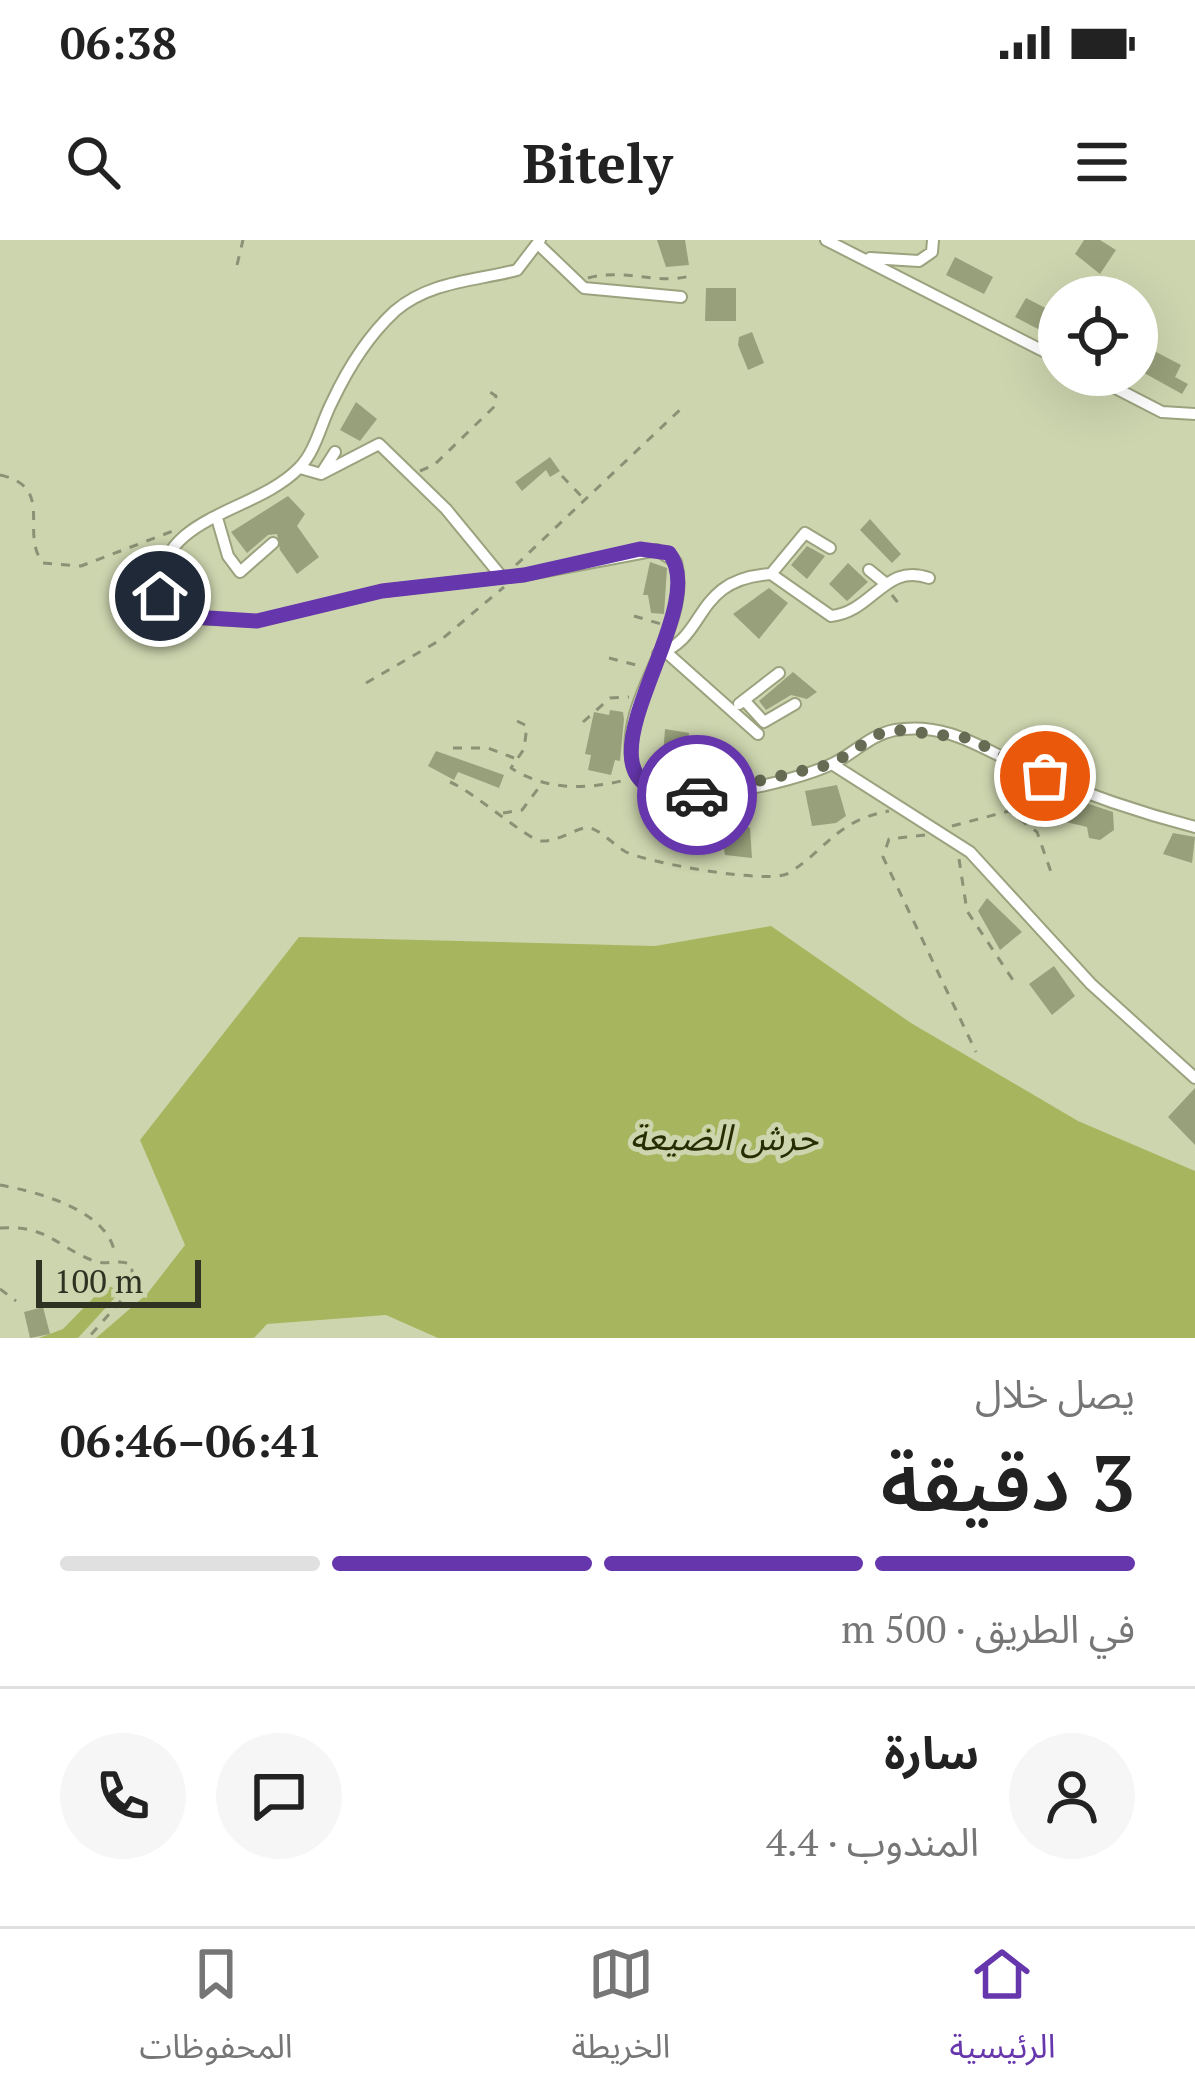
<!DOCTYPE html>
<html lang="ar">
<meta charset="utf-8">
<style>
:root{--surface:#fff;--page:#f6f6f6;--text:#222;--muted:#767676;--line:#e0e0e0;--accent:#6636ad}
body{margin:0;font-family:"PT Serif","Noto Sans Arabic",serif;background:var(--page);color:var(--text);direction:rtl;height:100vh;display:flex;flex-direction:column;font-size:45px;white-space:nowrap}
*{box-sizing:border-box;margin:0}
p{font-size:39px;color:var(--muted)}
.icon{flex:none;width:66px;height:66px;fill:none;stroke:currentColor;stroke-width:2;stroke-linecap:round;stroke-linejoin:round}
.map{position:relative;height:1098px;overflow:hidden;direction:ltr}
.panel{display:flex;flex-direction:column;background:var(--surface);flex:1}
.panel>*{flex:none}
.tools{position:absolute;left:1038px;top:36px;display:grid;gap:24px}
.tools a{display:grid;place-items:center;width:120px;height:120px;border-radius:50%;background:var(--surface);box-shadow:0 12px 48px #0002;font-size:60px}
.scale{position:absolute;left:36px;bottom:30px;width:165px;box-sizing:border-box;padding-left:12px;border:6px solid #2f3223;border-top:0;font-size:33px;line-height:42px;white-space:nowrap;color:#2f3223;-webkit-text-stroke:9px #cdd5af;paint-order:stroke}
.pin{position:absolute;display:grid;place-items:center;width:102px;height:102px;color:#fff;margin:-51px;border:6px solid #fff;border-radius:50%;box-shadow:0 3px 12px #0007}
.courier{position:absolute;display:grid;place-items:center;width:120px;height:120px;margin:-60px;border:9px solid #6636ad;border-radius:50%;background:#fff;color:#222;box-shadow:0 3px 15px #0007}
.summary em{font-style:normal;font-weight:600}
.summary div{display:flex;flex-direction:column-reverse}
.summary{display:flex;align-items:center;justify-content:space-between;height:204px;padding:0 60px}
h1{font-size:78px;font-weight:600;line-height:90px}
.bar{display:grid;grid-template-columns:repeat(4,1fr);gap:18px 12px;align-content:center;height:144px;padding:0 60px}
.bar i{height:15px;border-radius:9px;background:var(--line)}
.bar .current{background:var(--accent)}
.bar p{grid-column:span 4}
.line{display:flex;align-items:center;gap:30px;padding:0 60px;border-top:3px solid var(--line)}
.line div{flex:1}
.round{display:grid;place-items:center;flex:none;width:126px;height:126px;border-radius:63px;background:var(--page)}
.status{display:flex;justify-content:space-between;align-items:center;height:84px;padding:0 60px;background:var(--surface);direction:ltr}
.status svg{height:33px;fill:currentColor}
header{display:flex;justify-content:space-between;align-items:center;height:156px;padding:0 60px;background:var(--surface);font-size:54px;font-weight:600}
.tab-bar{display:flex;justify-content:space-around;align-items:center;height:168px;border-top:3px solid var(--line);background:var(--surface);font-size:33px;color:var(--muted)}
.tab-bar a{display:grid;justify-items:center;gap:6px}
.tab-bar .current{color:var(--accent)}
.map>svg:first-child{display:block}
.green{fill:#a7b65e}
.building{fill:#98a07b}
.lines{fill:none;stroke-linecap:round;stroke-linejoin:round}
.minor-casing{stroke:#9ba27e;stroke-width:14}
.path{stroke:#8b9175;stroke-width:3;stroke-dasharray:9 9;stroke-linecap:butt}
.minor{stroke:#fff;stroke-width:10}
.done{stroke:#666b54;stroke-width:12;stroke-dasharray:0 21.6}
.route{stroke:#6636ad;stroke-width:15}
.labels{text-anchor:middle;stroke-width:10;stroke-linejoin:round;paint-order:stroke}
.park-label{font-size:36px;font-style:italic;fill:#272d01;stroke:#cdd5af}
</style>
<div class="status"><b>06:38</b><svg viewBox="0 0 49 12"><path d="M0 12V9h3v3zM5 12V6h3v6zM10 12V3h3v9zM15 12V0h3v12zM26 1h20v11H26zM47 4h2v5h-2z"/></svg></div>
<header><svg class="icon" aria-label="menu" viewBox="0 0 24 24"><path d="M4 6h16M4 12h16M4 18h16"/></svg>Bitely<svg class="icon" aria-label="search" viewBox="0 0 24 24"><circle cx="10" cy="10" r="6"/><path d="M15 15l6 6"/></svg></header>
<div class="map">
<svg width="1195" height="1098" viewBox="0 0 1195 1098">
<rect width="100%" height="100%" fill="#cdd5af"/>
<path class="green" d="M771 686 911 783 1078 881 1195 931V1098H438L386 1075 267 1084 254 1098H96L147 1054 185 1005 140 900 299 697 655 706Z
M106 1045 121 1051 78 1098H39L63 1089Z"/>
<path class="building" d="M657 0H685L689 25 666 27Z
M1084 0H1100L1116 10 1100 34 1075 14Z
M955 17 993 37 984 54 946 35Z
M706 48H736V81H705Z
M1026 58 1059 75 1055 98 1015 77Z
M752 92 764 123 748 130 738 105 739 97Z
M1137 102 1181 125 1175 137 1188 144 1182 154 1137 129Z
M356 162 377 179 360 201 340 190Z
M550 217 560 231 550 237 546 230 522 251 515 242Z
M288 256 305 274 297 286 319 317 297 334 280 310 277 294 268 295 247 313 231 292Z
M870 279 901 314 892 323 860 290Z
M807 306 825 316 807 339 791 325Z
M650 322 667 328 664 374 651 373 648 355H643Z
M848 323 868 342 847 361 829 344Z
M769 348 788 363 759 399 733 374Z
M793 432 817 452 807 459 791 455 766 470 759 461Z
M610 470 623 472 624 479 620 521 615 520 611 535 588 530 591 515 585 514 594 472 609 475Z
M665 489 689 493 685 532 662 529Z
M436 511 504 535 499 548 458 532 454 540 428 526Z
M837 545 846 576 836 583 812 586 805 551Z
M1059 554 1113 572 1114 590 1100 600 1089 598 1087 587 1053 579 1055 568 1037 564 1039 556 1057 560Z
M745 586 750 588 752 618 725 615 721 590Z
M1173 593 1195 597 1192 623 1163 614Z
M987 658 1022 692 1000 710 978 671Z
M1054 726 1075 756 1052 775 1029 744Z
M1195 848V905L1168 877Z
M43 1067 50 1094 30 1098 24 1072Z"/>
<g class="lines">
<defs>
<path id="minor" d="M540 0 517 30C475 41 430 41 395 71 369 95 347 130 332 162 321 183 316 211 299 228 255 273 164 274 159 346L169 370 191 378 257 381 382 351 524 335 657 310 676 322C693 391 618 455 632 524 643 582 795 542 832 524 854 514 869 495 895 490 949 481 985 511 1031 531 1083 553 1141 573 1195 587
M826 0 1059 119
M538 4 584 48 681 57
M870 18 919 21 932 12 933 0
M1090 135 1162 172 1195 174
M300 228 321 234 379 204 446 269 501 336
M321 234 335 212
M217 278 228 316 240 332 273 303
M869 330 885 343
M771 334 805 293 830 308
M666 412 758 494
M658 414C709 397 692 339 771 334L831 376C873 372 885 322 929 338
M744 460 764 482 795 464
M739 464 779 433
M832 524 970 612 1091 744 1195 838"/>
</defs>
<use href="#minor" class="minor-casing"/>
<path class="path" d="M237 25 243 0
M588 38C624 28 656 45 690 36
M420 231 434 225 495 166 496 156 484 148
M0 235C56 247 19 293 43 323L81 326 173 291
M562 236 583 258
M516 325 684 166
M892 355 902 368
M634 376 661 384
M609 418 640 426
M366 443 442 399 504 347
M517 481 527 486 524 509 511 528C546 551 590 550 629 539
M583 482 610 458 629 457
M453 508H488L514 518
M450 542C474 552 528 600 541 601 557 602 572 590 588 587 604 592 612 604 626 612 649 623 770 645 789 633 829 607 836 581 889 571
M503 573 522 570 540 546
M952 586 1009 571 1037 592 1051 632
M925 595 889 599 883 617 976 812
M959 619 967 671 1017 746
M0 945C38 952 111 971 115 1016
M0 988C48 985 55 1006 94 1021 108 1026 117 1018 132 1025V1048L88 1098
M0 1049 16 1061"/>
<use href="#minor" class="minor"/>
</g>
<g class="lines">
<path class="done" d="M697 555 832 524 879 494 897 490 968 498 1045 536"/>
<path class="route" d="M160 356 178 376 257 381 382 351 524 335 640 309 669 313C718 374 541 561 697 555"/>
</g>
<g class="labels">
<g class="park-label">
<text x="724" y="910">حرش الضيعة</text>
</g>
</g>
</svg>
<div class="tools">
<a><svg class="icon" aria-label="locate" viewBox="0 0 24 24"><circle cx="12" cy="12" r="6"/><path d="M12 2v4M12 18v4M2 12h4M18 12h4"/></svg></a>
</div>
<div class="scale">100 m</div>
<div class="pin" style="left:1045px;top:536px;background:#ea580c"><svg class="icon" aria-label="bag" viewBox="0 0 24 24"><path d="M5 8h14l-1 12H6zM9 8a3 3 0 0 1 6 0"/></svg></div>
<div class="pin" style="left:160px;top:356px;background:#1f2937"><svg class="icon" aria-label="home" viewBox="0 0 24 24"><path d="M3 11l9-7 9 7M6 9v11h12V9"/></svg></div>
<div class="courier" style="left:697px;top:555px"><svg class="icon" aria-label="car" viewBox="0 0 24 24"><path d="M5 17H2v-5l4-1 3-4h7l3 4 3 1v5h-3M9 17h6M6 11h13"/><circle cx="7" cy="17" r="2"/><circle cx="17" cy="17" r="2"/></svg></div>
</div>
<section class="panel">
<div class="summary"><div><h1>3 دقيقة</h1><p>يصل خلال</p></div><em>06:41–06:46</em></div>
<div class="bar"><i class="current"></i><i class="current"></i><i class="current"></i><i></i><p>في الطريق · 500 m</p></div>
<div class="line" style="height:216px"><a class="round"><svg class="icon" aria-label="person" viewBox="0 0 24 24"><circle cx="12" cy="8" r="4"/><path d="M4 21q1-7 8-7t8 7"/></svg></a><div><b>سارة</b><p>المندوب · 4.4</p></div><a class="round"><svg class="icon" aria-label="chat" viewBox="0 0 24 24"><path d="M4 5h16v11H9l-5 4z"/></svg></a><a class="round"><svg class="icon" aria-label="phone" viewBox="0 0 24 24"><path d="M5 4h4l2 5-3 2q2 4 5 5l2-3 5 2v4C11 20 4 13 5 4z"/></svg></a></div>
</section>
<nav class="tab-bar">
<a class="current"><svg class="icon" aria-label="home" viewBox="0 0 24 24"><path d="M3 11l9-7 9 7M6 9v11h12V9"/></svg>الرئيسية</a>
<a><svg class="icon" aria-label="map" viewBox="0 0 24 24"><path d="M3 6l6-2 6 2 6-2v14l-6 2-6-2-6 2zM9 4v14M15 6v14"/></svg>الخريطة</a>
<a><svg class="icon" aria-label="saved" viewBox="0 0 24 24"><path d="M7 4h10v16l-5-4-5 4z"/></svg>المحفوظات</a>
</nav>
